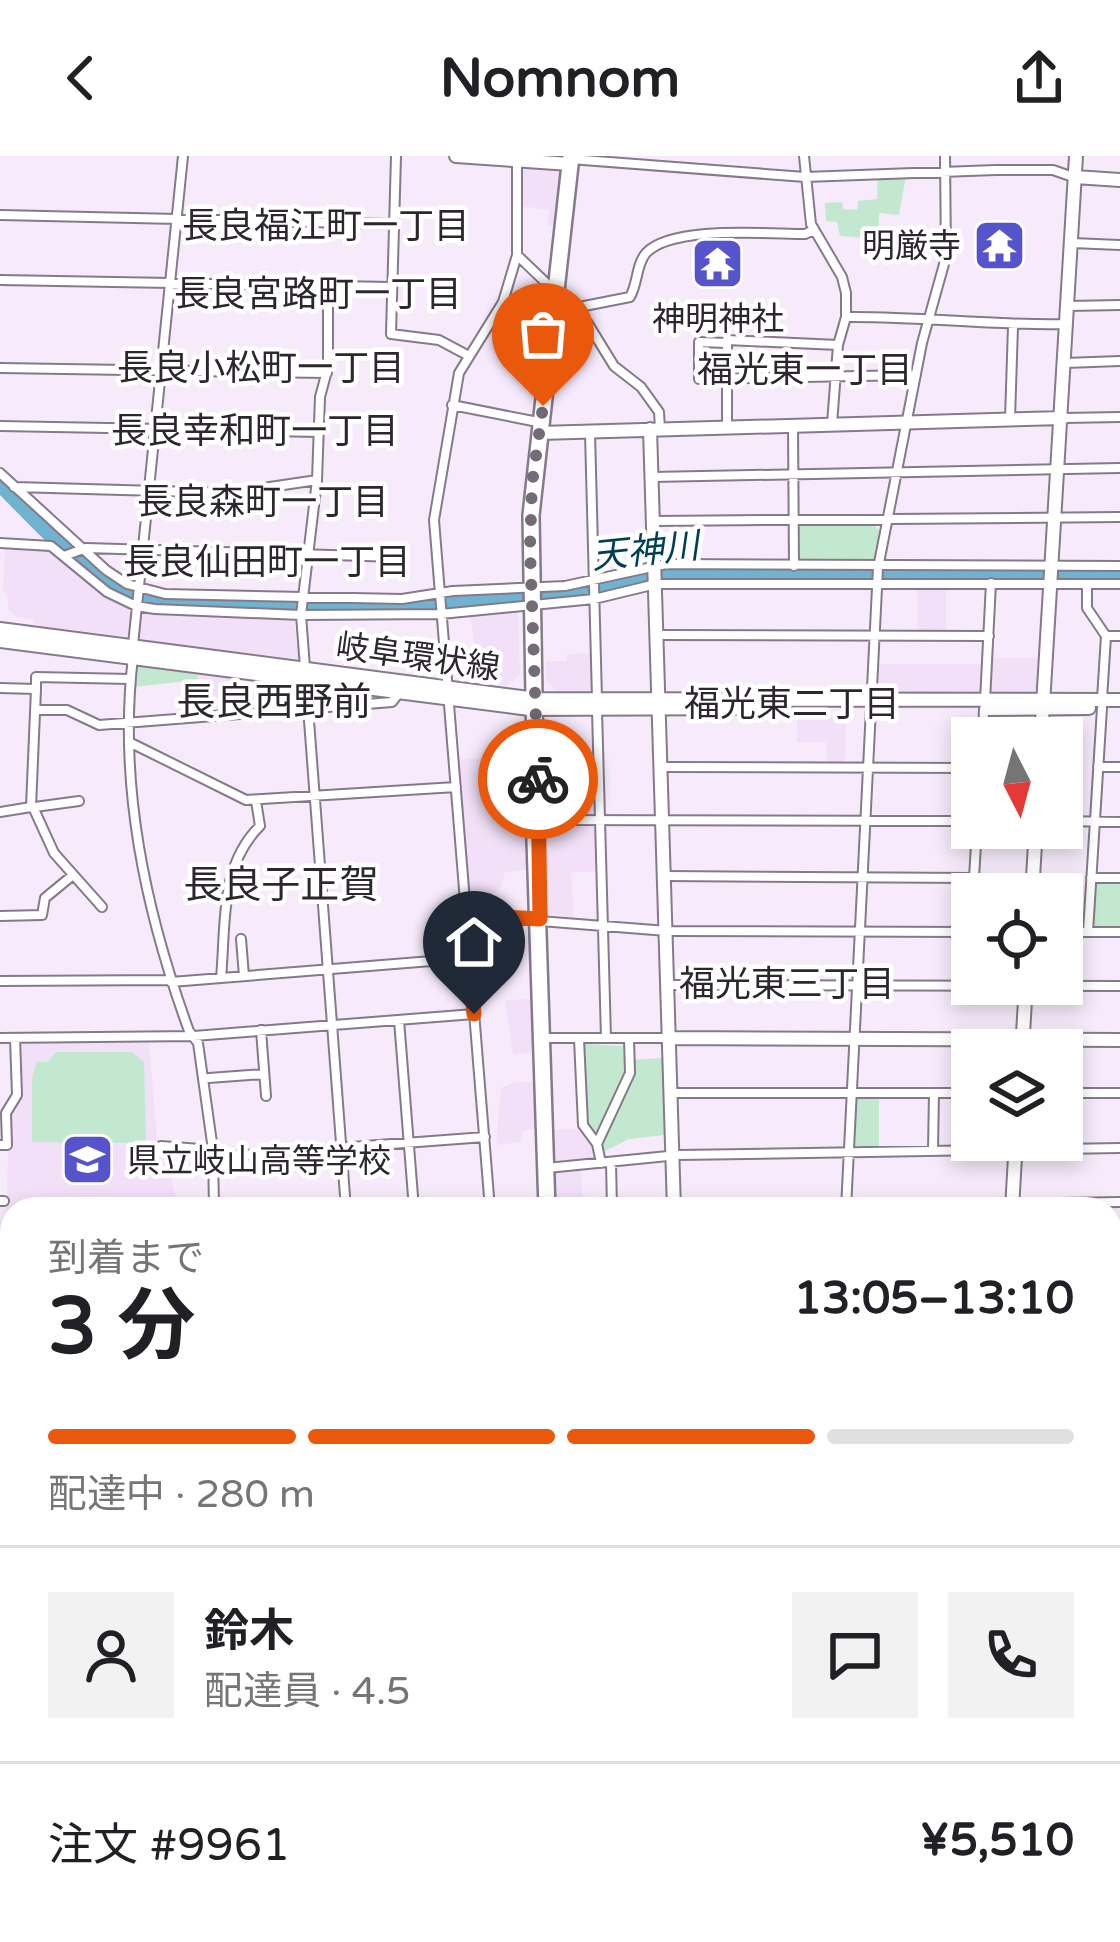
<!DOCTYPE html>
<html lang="ja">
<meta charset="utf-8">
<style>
:root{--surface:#fff;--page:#f2f2f2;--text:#202124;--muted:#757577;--line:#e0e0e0;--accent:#ea580c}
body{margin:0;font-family:"Varela Round","Noto Sans JP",sans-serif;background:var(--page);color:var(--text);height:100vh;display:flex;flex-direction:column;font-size:45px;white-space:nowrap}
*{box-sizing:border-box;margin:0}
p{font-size:39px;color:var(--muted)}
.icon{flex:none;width:66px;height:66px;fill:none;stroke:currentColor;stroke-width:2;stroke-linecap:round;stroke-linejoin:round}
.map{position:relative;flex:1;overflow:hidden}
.drawer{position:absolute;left:0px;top:1041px;width:1122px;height:747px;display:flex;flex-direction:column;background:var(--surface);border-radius:36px 36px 0 0;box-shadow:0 6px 18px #0003}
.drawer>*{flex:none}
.needle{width:78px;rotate:174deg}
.controls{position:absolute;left:951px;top:561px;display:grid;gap:24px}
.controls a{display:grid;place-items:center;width:132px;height:132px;border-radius:0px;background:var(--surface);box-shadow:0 6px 18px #0003;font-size:60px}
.pin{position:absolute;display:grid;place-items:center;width:102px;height:102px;color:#fff;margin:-123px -51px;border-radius:50% 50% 50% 0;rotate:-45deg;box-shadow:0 0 12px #0007}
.pin .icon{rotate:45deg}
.courier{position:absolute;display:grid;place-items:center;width:120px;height:120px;margin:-60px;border:9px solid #ea580c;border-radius:50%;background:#fff;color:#222;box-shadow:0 3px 15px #0007}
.overview em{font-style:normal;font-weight:700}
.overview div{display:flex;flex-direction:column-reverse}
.overview{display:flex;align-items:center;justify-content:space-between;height:204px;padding:0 48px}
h1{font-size:78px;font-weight:700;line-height:90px}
.bar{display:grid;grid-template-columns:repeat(4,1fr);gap:18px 12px;align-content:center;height:144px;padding:0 48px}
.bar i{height:15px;border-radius:9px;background:var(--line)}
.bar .on{background:var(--accent)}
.bar p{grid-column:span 4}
.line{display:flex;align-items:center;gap:30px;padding:0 48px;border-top:3px solid var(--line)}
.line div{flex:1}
.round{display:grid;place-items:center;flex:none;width:126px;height:126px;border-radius:0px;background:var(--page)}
header{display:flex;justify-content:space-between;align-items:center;height:156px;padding:0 48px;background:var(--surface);font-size:54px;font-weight:700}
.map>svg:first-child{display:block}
.built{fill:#f1e0f7}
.green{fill:#c2e9d0}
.forest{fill:#8dc9a5}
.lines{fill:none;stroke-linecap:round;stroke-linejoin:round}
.river{stroke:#6fb3d0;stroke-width:14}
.street-casing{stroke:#857a89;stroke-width:12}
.secondary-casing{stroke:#857a89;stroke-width:16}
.primary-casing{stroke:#857a89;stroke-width:16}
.highway-casing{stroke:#857a89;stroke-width:20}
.street{stroke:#fff;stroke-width:8}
.secondary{stroke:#fff;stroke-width:12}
.primary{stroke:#fff;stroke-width:12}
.highway{stroke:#fff;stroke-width:15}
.done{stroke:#736c76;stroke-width:12;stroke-dasharray:0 21.6}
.route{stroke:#ea580c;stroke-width:15}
.labels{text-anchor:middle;stroke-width:9;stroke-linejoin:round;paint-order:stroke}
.poi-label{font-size:33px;fill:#2c272e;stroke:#fff;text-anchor:end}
.street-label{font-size:33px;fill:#2c272e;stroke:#fff}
.neighbourhood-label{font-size:36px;fill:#2c272e;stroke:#fff}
.water-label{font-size:36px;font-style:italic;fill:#003f53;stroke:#fff}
.quarter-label{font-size:39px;fill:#2c272e;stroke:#fff}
</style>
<header><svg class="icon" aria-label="back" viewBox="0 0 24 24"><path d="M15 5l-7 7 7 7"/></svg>Nomnom<svg class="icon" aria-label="share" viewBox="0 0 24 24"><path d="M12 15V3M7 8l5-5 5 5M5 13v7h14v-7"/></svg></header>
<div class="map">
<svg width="1120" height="1786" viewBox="0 0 1120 1786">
<rect width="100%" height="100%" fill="#f7ebfb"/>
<path class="built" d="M525 8 564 13 558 70H548L549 54 522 50 521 13Z
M5 391 51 394 101 436 132 453 131 481 36 469 32 463 16 461 8 453V440L3 434Z
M946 429V477H918L917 430Z
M142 453 293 461 299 503 138 484Z
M518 453 520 519 506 530 480 526 470 458Z
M592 497 593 537 558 536 546 524V505H567V498Z
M992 502H1038V535L1035 539 989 538Z
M878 508H984L982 538 879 537Z
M197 517 240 523 241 554 202 556Z
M846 560 845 608H827L826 586H797V561Z
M1023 560 1033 569 1032 582H986L988 561Z
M522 599 532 713 505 716 501 730 491 740 468 742 457 604Z
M549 617H596L594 660H549Z
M546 668 597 672 598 716H571L574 762 547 757Z
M534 843 536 896 513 898 505 844Z
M149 885 158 995 164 993 179 1053H12V1125L6 1123 0 1119V1099L6 1078 9 958 19 940V887Z
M515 926H537L538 972 523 975 520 986 496 989 501 932Z
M581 972 593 983V1003L555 1005 553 974Z
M581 1013 583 1053H553L552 1017Z"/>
<path class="green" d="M878 20H906L899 59 879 57 878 83 840 80 837 66 826 65 825 47 842 46 843 53 857 54 858 45 877 43Z
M800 369 875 370 879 374 875 403 797 406V373Z
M135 509 197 517 198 524 133 531Z
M1095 725 1120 726V772L1093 771Z
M584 888 623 890 625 918 599 981 582 965Z
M56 896H132L144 906 146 987 32 986V922L37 905 48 906Z
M662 902 664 979 629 983 603 996 601 987 632 922 631 904Z
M857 941H879V990H854Z
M1110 1147H1120V1271L1110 1270Z"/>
<path class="forest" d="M0 1326 12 1329V1776H385V1786H0Z"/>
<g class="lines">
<path class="river" d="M2 331C51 380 85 424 154 445L430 449 516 442 690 416 1120 417
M1110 1768 1120 1774
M920 1786 932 1776"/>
<defs>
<path id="street" d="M396 0 391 178 439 184 469 200
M804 0 811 68 842 121 846 137V161L838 189 832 268
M570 3 805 21 996 14H1053L1073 21
M0 59 394 68
M1072 87 1120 89
M517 99 587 166 614 210 641 231 659 256 660 273
M0 124 391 131
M328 130V211L320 241 317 324 301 459 346 1053
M1068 150 1120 149
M554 156 630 141C638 127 636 109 646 97 672 69 768 78 805 78L814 74
M846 161C920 160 992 170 1066 168
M727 187 699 186V223L916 219
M1065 207 1120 205
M0 212 327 217
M452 249 538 266
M1064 262 1120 261
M1010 263 1013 170
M0 270 319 276
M727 271V184L838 189
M793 271 794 410
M590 277 597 543
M0 317 106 414 127 428 165 438 402 443 453 435 565 430 666 408 1120 410
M652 321 1120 312
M14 331 230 337 317 324
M655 365 1120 361
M0 387 51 390 107 436 136 450 155 453 301 459 441 458 594 443 656 428H1120
M64 400 86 392 399 401
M1087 428V452L1106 480
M658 479 989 480
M133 489 183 0
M133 501C118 628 145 754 189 875L198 887 213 994 214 1053
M0 532 36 533 31 651 0 656
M36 533V521L130 523
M1102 543 1106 480H1120
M985 545 991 427
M36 554H67L99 569 392 546 399 537
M597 554 606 882
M983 582 984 553
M131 587 246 644 456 631
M662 611 972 612
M1098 611H1120
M33 651 54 697 102 751
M35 651 79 645
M536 664 972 665
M1062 665 1120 666
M665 720 974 722
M1091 722H1120
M973 738 977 672
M464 759 667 775 972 776
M0 760 42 759 45 742 73 719
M971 776 972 754
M1062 776H1120
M1088 776 1102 552
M241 783 244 820
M221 822C226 769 219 710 260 670L256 645
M0 825 170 824
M171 826 469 802
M668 829 1120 830
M399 864 414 1053
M261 874 266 940
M0 882 194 880 474 858
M544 882H670
M579 883 583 969 597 988 601 1007
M209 922 264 918
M671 937H972
M1062 937H1120
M597 988 630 917 629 883
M0 989H7L6 957 17 939 15 882
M161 990 213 994 232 1000 485 981
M933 994 934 937
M611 1006 612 1053
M547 1012 678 999 1120 992
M0 1045H4
M490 1053 434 364 459 217 503 146 517 99V0
M704 1053 1120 1046
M846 1053 878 412 922 187 946 101 945 0
M1110 1090H1120
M0 1124 12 1130
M1110 1144H1120
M0 1202 12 1201
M1110 1272H1120
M0 1277 12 1280
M0 1321 12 1324
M1110 1377H1120
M1110 1439 1120 1441
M1110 1484 1120 1485
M1110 1532 1120 1533
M1110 1684 1120 1685
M1110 1710 1120 1718
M433 1776 457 1786
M533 1776 534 1786
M803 1776 866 1779V1776
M976 1776 1054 1786
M709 1786 712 1776
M773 1786V1776"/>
<path id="secondary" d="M456 0 570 8
M1075 21 1120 24
M650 273 674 1053
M540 277 1063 262
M1041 582 1076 0
M1032 738 1036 672
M670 882 1120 884
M1022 894 1026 828
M1012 1053 1016 984
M1110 1318 1120 1319
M1110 1606 1120 1598
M877 1786 888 1776"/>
<path id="primary" d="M0 473 537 543 1120 544
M0 485 529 553 759 552
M989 553 1089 552"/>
<path id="highway" d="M534 654 547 1053
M536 661 531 359 571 0
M610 1776 612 1786"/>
</defs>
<use href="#street" class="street-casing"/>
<use href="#secondary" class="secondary-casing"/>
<use href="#primary" class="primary-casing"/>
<use href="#highway" class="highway-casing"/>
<use href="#street" class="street"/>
<use href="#secondary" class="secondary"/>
<use href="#primary" class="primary"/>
<use href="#highway" class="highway"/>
</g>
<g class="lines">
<path class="done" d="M538 623 530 391 532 328 543 250"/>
<path class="route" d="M474 858 464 759 540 763 538 623"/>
</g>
<defs>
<symbol id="temple-square" viewBox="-11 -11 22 22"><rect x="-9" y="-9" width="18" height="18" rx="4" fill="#5654cb" stroke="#fff"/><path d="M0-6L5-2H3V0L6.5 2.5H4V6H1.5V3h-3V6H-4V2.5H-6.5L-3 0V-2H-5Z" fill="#fff"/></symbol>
<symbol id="school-square" viewBox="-11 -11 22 22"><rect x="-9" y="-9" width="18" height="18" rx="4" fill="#5654cb" stroke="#fff"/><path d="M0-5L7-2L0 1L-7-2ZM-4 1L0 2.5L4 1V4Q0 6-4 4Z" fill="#fff"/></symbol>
</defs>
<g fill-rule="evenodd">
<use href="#temple-square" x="970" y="60" width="59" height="59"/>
<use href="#temple-square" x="688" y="78" width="59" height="59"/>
<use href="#school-square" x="58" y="974" width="59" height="59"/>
</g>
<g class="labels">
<g class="poi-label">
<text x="961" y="101">明厳寺</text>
<text x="718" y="174" text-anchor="middle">神明神社</text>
<text x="127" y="1016" text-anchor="start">県立岐山高等学校</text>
</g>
<g class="street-label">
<text transform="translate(418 500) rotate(8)" y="12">岐阜環状線</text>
</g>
<g class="neighbourhood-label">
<text x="326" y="82">長良福江町一丁目</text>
<text x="318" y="150">長良宮路町一丁目</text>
<text x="261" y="224">長良小松町一丁目</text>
<text x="805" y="226">福光東一丁目</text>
<text x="255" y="287">長良幸和町一丁目</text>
<text x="263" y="358">長良森町一丁目</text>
<text x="267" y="418">長良仙田町一丁目</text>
<text x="792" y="560">福光東二丁目</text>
<text x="787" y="840">福光東三丁目</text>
</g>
<g class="water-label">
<text transform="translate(645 394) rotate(-6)" y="13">天神川</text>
</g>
<g class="quarter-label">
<text x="274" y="559">長良西野前</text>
<text x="281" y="742">長良子正賀</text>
</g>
</g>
</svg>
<div class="controls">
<a><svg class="needle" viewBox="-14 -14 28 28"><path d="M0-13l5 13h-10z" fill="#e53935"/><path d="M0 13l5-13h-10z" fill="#757577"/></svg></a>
<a><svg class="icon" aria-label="locate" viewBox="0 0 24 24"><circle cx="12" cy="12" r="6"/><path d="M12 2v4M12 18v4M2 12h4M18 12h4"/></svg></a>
<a><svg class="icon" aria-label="layers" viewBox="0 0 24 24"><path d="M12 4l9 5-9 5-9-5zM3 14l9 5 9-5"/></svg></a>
</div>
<div class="pin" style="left:543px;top:250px;background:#ea580c"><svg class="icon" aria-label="bag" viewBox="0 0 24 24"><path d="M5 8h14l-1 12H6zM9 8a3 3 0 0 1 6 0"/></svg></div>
<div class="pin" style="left:474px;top:858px;background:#1f2937"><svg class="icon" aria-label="home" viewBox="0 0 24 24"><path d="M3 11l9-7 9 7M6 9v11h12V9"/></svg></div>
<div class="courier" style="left:538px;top:623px"><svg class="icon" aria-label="bike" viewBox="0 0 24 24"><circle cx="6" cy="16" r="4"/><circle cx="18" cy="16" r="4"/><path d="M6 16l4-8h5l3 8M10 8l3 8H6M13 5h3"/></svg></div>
<section class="drawer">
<div class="overview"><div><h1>3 分</h1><p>到着まで</p></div><em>13:05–13:10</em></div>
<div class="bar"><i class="on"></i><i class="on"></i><i class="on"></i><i></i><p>配達中 · 280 m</p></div>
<div class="line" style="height:216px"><a class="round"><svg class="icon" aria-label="person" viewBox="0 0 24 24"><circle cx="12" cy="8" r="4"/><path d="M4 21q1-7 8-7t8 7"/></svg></a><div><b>鈴木</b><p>配達員 · 4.5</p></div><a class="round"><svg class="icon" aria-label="chat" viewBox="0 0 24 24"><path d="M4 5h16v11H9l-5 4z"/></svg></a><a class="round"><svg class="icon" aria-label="phone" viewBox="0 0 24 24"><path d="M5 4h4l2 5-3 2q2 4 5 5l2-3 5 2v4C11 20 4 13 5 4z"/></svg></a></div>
<div class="line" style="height:156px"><div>注文 #9961</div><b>¥5,510</b></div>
</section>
</div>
